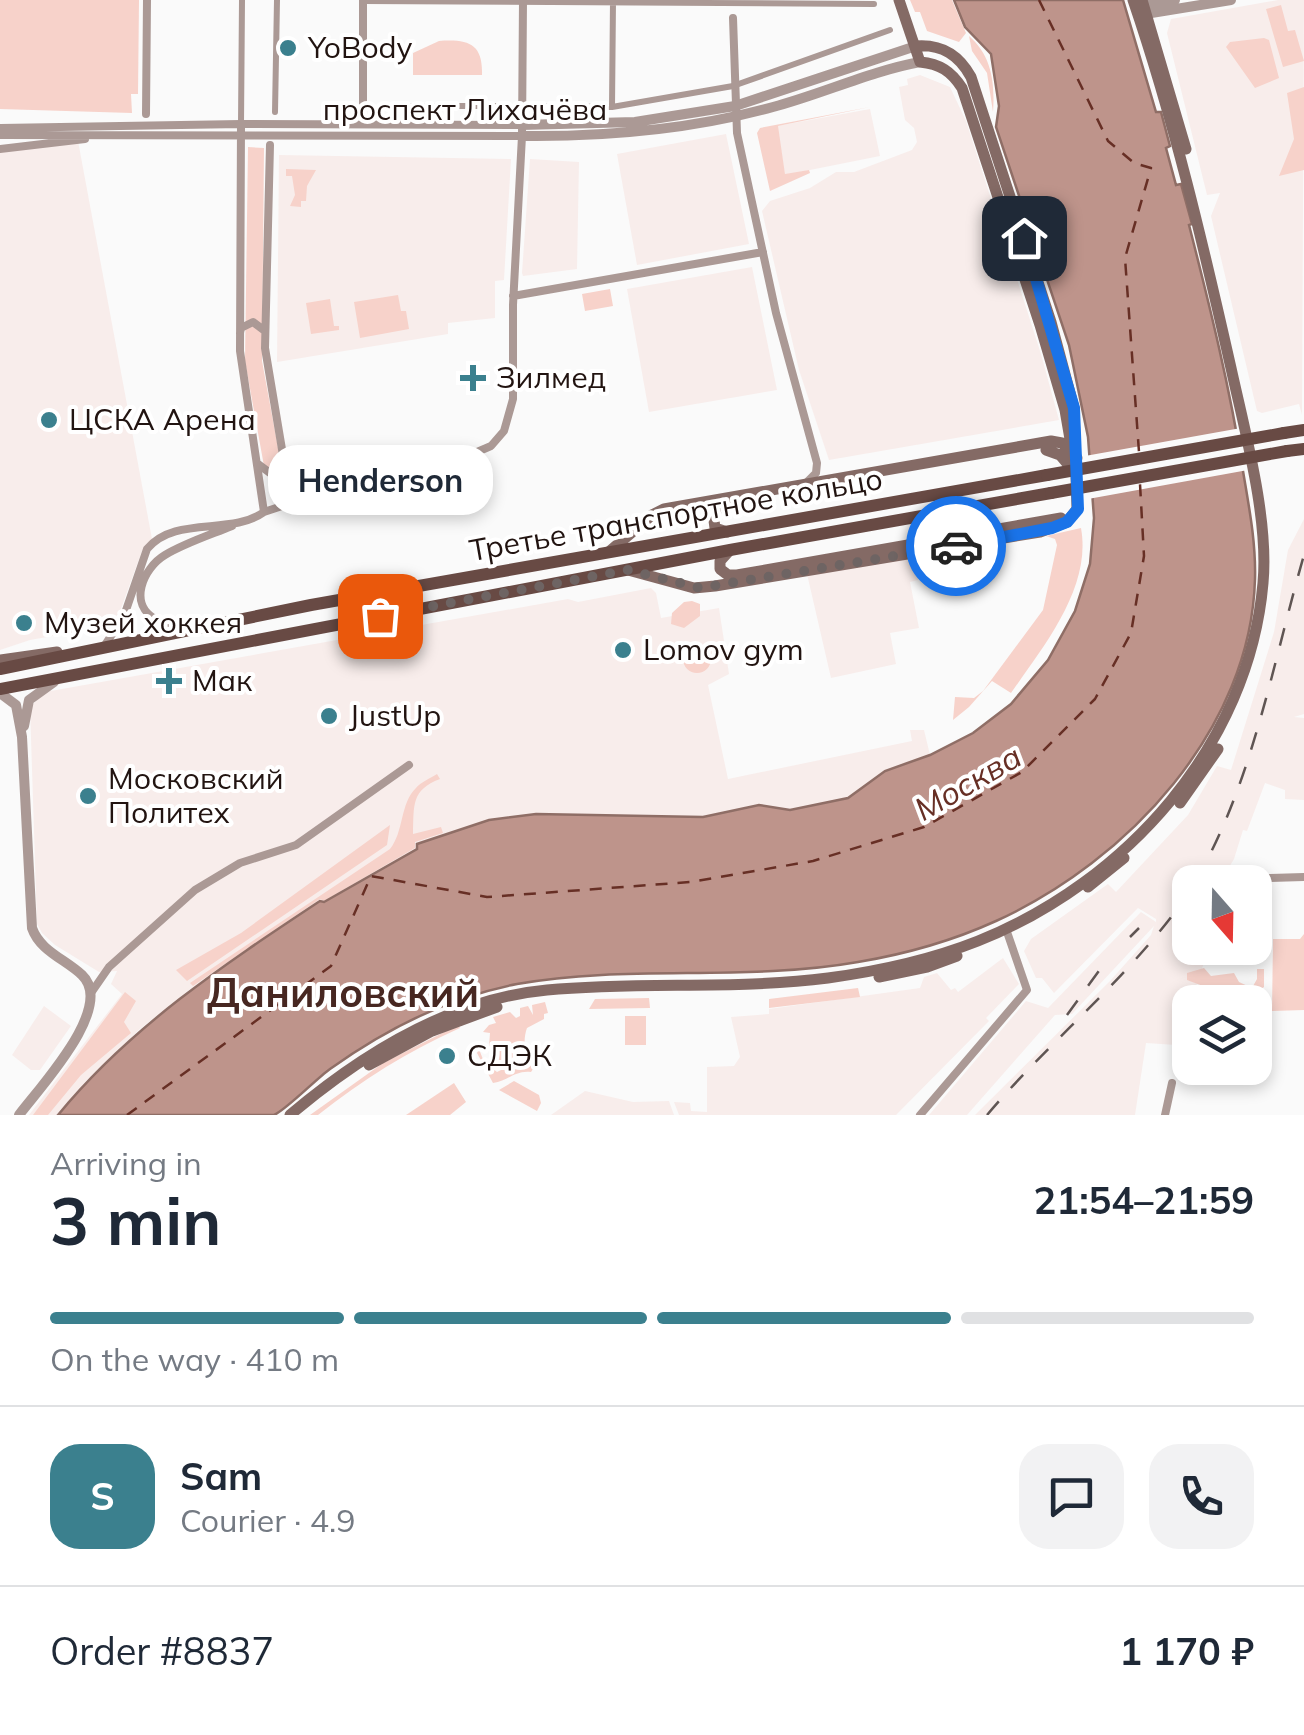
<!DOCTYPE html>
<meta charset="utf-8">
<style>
:root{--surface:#fff;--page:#f2f2f3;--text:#1f2937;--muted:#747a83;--line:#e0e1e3;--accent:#3b808e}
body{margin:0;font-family:Mulish,sans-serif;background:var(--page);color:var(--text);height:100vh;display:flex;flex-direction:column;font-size:38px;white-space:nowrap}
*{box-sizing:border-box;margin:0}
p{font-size:32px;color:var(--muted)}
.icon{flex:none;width:55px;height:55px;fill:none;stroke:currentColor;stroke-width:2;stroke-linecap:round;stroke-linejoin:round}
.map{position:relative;height:1115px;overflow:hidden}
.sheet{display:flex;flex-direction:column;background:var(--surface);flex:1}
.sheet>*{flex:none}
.needle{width:65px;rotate:160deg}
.fabs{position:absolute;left:1172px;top:865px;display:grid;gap:20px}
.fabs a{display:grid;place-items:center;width:100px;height:100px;border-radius:20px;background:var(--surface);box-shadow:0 5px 15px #0003;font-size:50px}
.pin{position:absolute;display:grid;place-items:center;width:85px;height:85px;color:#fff;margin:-42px;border-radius:20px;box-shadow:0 5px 15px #0006}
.courier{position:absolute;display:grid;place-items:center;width:100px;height:100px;margin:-50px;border:8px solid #1a73e8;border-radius:50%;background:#fff;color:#222;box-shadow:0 2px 12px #0007}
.bubble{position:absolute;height:70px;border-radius:30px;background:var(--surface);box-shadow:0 5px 15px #0003;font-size:32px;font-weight:700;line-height:70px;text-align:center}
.summary em{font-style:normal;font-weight:700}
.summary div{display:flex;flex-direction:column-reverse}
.summary{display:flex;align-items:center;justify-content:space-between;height:170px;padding:0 50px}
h1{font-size:65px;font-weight:700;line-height:75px}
.bar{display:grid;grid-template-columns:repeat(4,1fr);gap:15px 10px;align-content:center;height:120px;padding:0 50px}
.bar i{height:12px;border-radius:8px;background:var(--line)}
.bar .active{background:var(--accent)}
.bar p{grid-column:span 4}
.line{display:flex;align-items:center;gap:25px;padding:0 50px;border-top:2px solid var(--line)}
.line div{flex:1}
.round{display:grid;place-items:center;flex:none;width:105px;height:105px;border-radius:30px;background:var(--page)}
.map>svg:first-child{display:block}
.built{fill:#f8edeb}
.green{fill:#f7d2ca}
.water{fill:#be948b;stroke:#8f6e66;stroke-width:2.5}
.pier{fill:#fafafa}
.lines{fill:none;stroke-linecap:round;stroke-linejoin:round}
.ferry{stroke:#672f25;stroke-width:2.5;stroke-dasharray:12 10;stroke-linecap:butt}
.pedestrian{stroke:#ab9995;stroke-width:6}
.minor{stroke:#ab9995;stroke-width:8}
.tertiary{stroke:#ab9995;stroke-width:10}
.secondary{stroke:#846a65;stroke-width:11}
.primary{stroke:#684a44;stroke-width:12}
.rail{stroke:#5f5553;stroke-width:2.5;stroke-dasharray:18 18;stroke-linecap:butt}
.primary-bridge{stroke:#684a44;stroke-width:12}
.done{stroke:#6e6463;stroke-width:10;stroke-dasharray:0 18}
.route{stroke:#1a73e8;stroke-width:12}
.poi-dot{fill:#3b808e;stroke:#fff;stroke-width:4}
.labels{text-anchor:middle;stroke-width:8;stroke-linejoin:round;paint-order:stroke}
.poi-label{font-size:30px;fill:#221411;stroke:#fff;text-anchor:start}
.street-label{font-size:30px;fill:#221411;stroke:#fff}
.water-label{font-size:32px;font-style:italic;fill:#672f25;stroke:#fff}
.district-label{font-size:40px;font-weight:bold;fill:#472721;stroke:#fff}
</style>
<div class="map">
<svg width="1304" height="1115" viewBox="0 0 1304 1115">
<rect width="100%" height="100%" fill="#fafafa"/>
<path class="built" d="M1278 0H1304L1302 415 1299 404 1262 413 1257 411 1211 216 1220 193 1207 195 1167 33 1171 19Z
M920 75 950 87 966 121 1041 354 1059 420 829 460 799 370 762 211 770 201 810 188 836 172H854L912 150 917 142 914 128 905 120 899 87 908 85 907 79Z
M870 109 880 156 785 175 777 126Z
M726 134 749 244 637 265 617 154Z
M78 141 152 539 142 551 115 625 30 640 0 650V151Z
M279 155 511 159 504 280 495 281V318L448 323V334L277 362Z
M530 159 579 162 577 269 523 276 522 273Z
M752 267 777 390 649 412 627 289Z
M1304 519V714L1294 717 1304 718V800L1285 799V790L1265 783 1247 831 1243 830 1234 859 1220 882H1190V948H1209L1176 1045 1146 1043 1135 1115H975L1110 981 1151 935 1154 926 1072 1014 1055 1015 967 1115H929L1026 1001 1048 1008 1141 912 1156 922V919L1138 908 1054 993 1042 978H1036L1024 951 1031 939 1108 884 1116 892 1188 815 1217 766 1231 770 1274 632 1288 550Z
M914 556 918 580 910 582 919 628 890 633 896 664 831 678 807 574Z
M651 588 656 593 661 618 719 608 729 674 708 685 728 779 912 741 910 730H924L930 755 885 771 848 798 790 810 759 805 703 817 536 814 417 849 267 936 189 990 140 1029 86 1081 58 1115H29L122 994 111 984 117 971 99 972 55 945 42 933 37 924 30 707 45 692 568 599 578 602Z
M1003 958 1019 984 986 1018 989 1021 896 1115H679L674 1102 690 1103 691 1111 707 1112V1067L734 1066 740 1057 731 1017 769 1014V1009L920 988 924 977 937 973 951 990 955 988 958 992Z
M44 1006 71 1026 40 1070H31L12 1055Z
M585 1091 633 1102 669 1101 674 1115H551Z"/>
<path class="green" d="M0 0H139L138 94H131L132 113 0 109Z
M910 0H952L966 33 959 42 927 31 920 12H915Z
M1281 5 1288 31 1295 30 1304 61 1283 67 1266 9Z
M969 36C992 56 995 83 993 112L987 73 972 51Z
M1264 38 1269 40 1279 78 1255 88 1226 47 1230 42Z
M439 41C469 39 483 44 482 75H413V53Z
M1304 87V170L1279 176 1294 139 1287 93Z
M870 107 778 126 785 174 809 170 810 173 770 191 757 133 760 128Z
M248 147 264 148 262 361 281 464 269 470 264 466 245 361Z
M286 169 316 170 307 186 306 201H301V207L290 206 295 195 292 176H286Z
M610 289 613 306 585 311 582 294Z
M398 295 401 311H406L409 329 360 338 354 302Z
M330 299 334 326H339V330L311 334 306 303Z
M1081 528C1092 588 1043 647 1011 693L992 681 969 707 953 720 955 697 974 698 983 691 1043 610 1057 545 1055 539 1046 536Z
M692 601 700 604V616L684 628 671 624 672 613 684 602Z
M683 659a14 14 0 1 1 28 0a14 14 0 1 1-28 0Z
M437 774 440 779C411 790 414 805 413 834L441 827 443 833 415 842V848L324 901 320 899 193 986 190 983 390 849C404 832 400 803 416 788 421 782 431 778 437 774Z
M390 825 387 845 187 981 176 970 241 933Z
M1304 934V1010L1272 1011 1273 939H1300Z
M1204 968 1211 976 1234 973 1239 982 1252 988 1257 979V969H1264V987C1245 1000 1206 988 1187 980V973Z
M858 988 860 997 769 1008V999Z
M125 992 136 1001 124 1022 131 1033 81 1075 48 1115H33Z
M595 999 649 998 650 1008 589 1009Z
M545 1002 548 1013 544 1014V1019L527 1028C522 1042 525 1056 535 1066L531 1072C515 1070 508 1081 493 1083L477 1053 479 1049 484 1062 497 1072 503 1069 489 1046 490 1033 483 1032 489 1025 496 1023 493 1017 510 1012 516 1018 520 1016V1008L528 1006 533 1015 532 1005Z
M625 1016H646V1045H625Z
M458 1025 460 1028C408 1051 362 1080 318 1115H310L383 1063Z
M514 1081 539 1095 541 1103 537 1111 499 1090Z
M454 1083 466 1102 450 1115H406Z"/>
<path class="water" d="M954 0H1123L1156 112H1161L1170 146 1166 148 1176 185 1181 184 1192 224 1189 225C1210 307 1230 388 1243 471 1249 507 1256 542 1255 579 1251 729 1128 861 996 921 952 941 906 954 858 962 745 982 629 964 517 984 449 997 386 1029 330 1069 316 1079 286 1110 274 1115 263 1115 241 1115 229 1115 172 1115 115 1115 58 1115 131 1026 225 964 320 901L324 902 417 849V844L489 820 536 814 703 817 759 805 790 810 848 798 885 771 930 755 973 733 1011 704 1048 660 1075 611 1090 564 1094 518 1088 437 1069 345 996 127 999 106 991 54 965 27Z"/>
<path class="pier" d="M1241 428 1248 470 1088 499 1085 456Z"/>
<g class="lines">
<path class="ferry" d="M1039 0 1108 141 1134 163 1151 168 1125 258 1139 452
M127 1115 331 966 371 876 487 897 691 882 813 861 924 827 1022 772 1095 699 1131 633 1144 556 1140 484"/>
<path class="pedestrian" d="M363 1 874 4
M384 106H507
M535 106 612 107 733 86 890 30
M612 107 613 1
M275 112 277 0
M241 124 242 0"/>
<path class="minor" d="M733 18 737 133 776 313 817 463 816 473 805 484
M363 109V0
M146 114 147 0
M0 128 241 124 521 125
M0 135 522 136
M0 149 85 139
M513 296 763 252
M240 333 241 328 253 322 265 331
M258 464 270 473 278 471 284 462
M288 486 477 452 491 446 504 431 513 399V305L522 136 523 0
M264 512 291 503 265 348 270 145
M188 626C178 625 166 625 157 620 127 605 143 568 165 555 185 543 210 535 232 526
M105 645 124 616 147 549C175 515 231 536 264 512L240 351 241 124
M1269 878 1304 877
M91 993 109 967 195 890 240 863 296 845 409 765
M920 1115 1027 990 1006 929
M1165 1115 1172 1083"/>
<path class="tertiary" d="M1136 6 1175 0
M1139 15 1231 0
M521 125 635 122 735 106 916 46
M522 136C607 137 690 130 773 107 822 94 871 71 920 62
M0 693 16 705 22 737 32 928C40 951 65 959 82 975 116 1007 39 1088 19 1115
M24 726 29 700 54 682"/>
<path class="secondary" d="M899 0 920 62C940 64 951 71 962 88L1040 325 1065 410 1070 439
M1142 0 1186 149
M1046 450 1060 455 1071 468
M727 532 715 528 713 513 722 506 732 505
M730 550 720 561V569L728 575H737L1061 518
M610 551 652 515 664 509 1051 441 1062 443 1077 458
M628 570 694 588 715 586 1040 532 1067 522 1077 509 1074 408 1051 322 971 77C959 55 942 44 916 46
M0 660 57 652
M1180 803 1218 749
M1088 887 1124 858
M879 977 927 967 957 956
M369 1065 432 1031 497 1007
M290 1115C362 1054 450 999 547 990 641 981 735 990 828 978 879 971 930 960 978 941 1126 882 1249 745 1263 583 1269 519 1245 432 1231 368 1203 244 1174 120 1133 0"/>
<path class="primary" d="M1284 433 1304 430
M1287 451 1304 449
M0 669 311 605 1047 475
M0 689 730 550 1051 493"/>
<path class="rail" d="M1195 882C1253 782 1272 666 1304 555
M1130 937 1139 928
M1067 1015 1101 968
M987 1115C1052 1038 1133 975 1190 891"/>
<path class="primary-bridge" d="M1047 475 1284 433
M1051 493 1287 451"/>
</g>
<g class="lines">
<path class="done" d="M380 616 628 570 700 588 956 546"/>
<path class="route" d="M956 546 1052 528 1067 522 1078 509 1074 408 1024 238"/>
</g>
<g class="poi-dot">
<circle cx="288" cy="48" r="10"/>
<path d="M468 363h10v10h10v10h-10v10h-10v-10h-10v-10h10z"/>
<circle cx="49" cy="420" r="10"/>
<circle cx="24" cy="623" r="10"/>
<circle cx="623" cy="650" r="10"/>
<path d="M164 666h10v10h10v10h-10v10h-10v-10h-10v-10h10z"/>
<circle cx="329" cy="716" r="10"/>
<circle cx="88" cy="796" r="10"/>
<circle cx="447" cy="1056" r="10"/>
</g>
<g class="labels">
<g class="poi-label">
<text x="308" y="58">YoBody</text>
<text x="496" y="388">Зилмед</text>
<text x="69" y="430">ЦСКА Арена</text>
<text x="44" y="633">Музей хоккея</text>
<text x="643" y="660">Lomov gym</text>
<text x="192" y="691">Мак</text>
<text x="349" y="726">JustUp</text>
<text x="108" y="789">Московский<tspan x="108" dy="34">Политех</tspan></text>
<text x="467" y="1066">СДЭК</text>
</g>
<g class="street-label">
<text x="465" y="120">проспект Лихачёва</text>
<text transform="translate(676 515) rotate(-10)" y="10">Третье транспортное кольцо</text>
</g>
<g class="water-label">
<text transform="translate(968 783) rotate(-30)" y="11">Москва</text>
</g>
<g class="district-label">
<text x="343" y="1007">Даниловский</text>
</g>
</g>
</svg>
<div class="fabs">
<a><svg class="needle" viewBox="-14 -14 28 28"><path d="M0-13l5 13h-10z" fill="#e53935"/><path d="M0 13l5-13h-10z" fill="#747a83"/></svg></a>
<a><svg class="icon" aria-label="layers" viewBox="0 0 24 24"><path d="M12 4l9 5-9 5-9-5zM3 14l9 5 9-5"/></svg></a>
</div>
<div class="pin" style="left:380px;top:616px;background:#ea580c"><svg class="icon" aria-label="bag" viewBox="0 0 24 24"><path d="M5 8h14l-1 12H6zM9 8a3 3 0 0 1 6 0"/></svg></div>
<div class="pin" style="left:1024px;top:238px;background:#1f2937"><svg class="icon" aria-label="home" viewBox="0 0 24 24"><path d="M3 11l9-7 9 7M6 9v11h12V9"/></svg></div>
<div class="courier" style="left:956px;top:546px"><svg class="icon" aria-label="car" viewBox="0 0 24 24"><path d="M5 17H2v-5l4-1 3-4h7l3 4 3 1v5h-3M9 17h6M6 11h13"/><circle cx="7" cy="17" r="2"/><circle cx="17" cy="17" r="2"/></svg></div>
<div class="bubble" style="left:268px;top:445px;width:225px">Henderson</div>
</div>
<section class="sheet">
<div class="summary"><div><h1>3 min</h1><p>Arriving in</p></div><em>21:54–21:59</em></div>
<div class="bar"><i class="active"></i><i class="active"></i><i class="active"></i><i></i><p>On the way · 410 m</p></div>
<div class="line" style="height:180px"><b class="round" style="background:var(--accent);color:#fff">S</b><div><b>Sam</b><p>Courier · 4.9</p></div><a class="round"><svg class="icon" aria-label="chat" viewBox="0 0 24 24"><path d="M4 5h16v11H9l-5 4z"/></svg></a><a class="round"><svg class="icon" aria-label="phone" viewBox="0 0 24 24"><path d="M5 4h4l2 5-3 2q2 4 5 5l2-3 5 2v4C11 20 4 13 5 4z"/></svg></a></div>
<div class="line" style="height:130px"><div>Order #8837</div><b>1 170 ₽</b></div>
</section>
